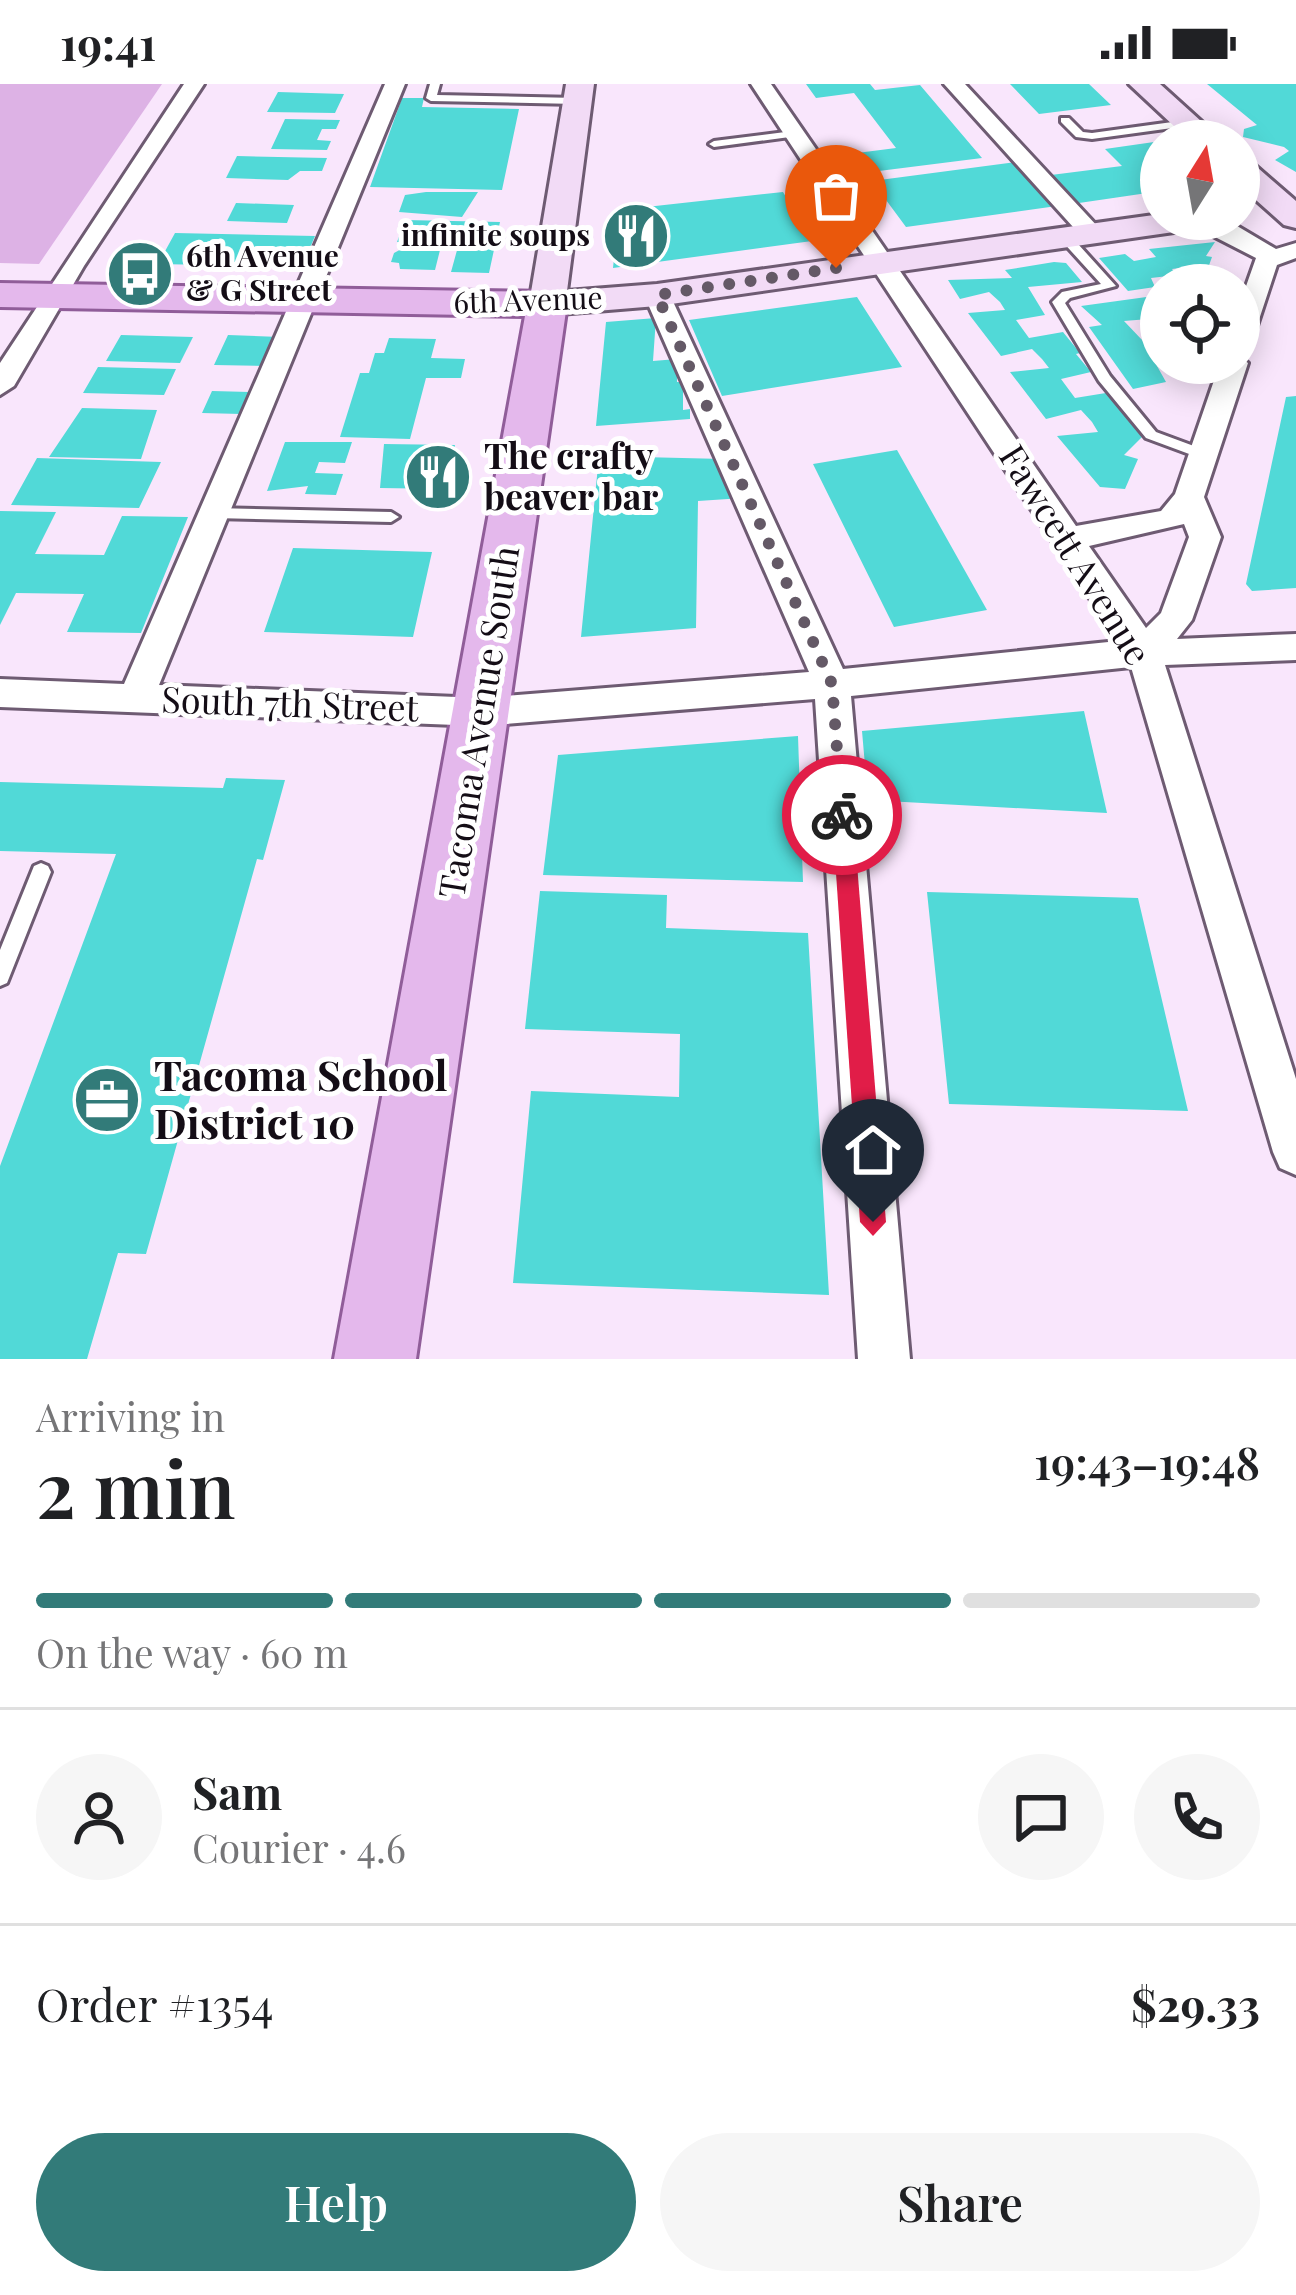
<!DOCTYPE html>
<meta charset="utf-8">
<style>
:root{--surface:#fff;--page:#f6f6f6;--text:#202124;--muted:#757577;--line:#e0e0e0;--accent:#327b79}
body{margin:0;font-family:"Playfair Display",serif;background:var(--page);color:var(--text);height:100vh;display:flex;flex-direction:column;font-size:45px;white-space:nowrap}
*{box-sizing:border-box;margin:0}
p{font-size:39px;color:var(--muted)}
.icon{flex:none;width:66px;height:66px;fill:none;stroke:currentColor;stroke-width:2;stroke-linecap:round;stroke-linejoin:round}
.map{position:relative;height:1275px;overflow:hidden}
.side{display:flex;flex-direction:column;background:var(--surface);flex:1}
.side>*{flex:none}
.needle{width:78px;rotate:11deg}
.controls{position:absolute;left:1140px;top:36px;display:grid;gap:24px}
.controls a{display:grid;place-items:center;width:120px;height:120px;border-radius:50%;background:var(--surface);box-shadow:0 6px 30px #0003;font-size:60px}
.pin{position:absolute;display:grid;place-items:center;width:102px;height:102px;color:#fff;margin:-123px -51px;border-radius:50% 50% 50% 0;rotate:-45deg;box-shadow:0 0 12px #0007}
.pin .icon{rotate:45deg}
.courier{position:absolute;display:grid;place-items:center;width:120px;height:120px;margin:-60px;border:9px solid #e11d48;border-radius:50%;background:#fff;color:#222;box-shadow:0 3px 15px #0007}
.headline em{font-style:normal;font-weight:600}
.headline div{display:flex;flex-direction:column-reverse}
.headline{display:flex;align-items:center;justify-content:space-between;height:204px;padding:0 36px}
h1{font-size:78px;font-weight:600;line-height:90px}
.bar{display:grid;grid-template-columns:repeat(4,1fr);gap:18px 12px;align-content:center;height:144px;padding:0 36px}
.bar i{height:15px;border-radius:9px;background:var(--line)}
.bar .on{background:var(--accent)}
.bar p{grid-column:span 4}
.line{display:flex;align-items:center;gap:30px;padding:0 36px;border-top:3px solid var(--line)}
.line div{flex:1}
.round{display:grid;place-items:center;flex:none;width:126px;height:126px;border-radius:63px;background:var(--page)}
.button{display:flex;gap:24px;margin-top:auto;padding:24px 36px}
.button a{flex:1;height:138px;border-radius:72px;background:var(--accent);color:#fff;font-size:48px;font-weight:600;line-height:138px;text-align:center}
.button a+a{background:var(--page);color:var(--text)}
.status{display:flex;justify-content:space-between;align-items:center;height:84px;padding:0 60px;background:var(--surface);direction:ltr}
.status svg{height:33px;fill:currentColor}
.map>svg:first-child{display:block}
.green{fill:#ddb2e5}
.building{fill:#51d9d7}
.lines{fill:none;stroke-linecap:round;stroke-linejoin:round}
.lane-casing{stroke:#6e5b72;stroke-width:6}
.street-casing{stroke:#6e5b72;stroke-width:6}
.secondary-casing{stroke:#6e5b72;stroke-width:6}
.primary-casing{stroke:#905d99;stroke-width:6}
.lane{fill:#fff;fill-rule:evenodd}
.street{fill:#fff;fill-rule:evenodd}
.secondary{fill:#f2dbf6;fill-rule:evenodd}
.primary{fill:#e4b8ec;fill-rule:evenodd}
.route{fill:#e11d48}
.done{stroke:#645966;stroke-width:12;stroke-dasharray:0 21.6}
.labels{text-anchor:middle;stroke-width:10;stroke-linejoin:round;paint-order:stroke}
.far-poi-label{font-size:30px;font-weight:bold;fill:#140d16;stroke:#fff;text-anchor:end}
.far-street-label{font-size:30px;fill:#140d16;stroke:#fff}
.poi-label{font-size:36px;font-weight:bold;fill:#140d16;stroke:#fff;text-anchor:start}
.street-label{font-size:36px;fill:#140d16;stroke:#fff}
.near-poi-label{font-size:42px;font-weight:bold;fill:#140d16;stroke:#fff;text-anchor:start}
</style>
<div class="status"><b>19:41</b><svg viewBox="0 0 49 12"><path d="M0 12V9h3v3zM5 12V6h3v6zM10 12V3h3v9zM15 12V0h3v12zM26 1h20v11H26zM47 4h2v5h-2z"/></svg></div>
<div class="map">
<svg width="1296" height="1275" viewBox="0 0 1296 1275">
<rect width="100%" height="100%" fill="#f9e6fc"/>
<path class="green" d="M0 0H162L39 180 0 179Z"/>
<path class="building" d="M806 0H870L875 6 920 1 982 74 871 88 857 69 896 64 854 9 816 14Z
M1010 0H1089L1111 21 1039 30Z
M1207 0H1296V88L1275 76 1289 67 1284 63 1243 53 1244 45 1257 41Z
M278 8 344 10 335 29 267 28Z
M402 14H424L422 23 519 25 502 106 370 103Z
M285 35 340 36 336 45H322L317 56 331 57 327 66 271 65Z
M1161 57V107L1079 119 1051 91 1122 82 1105 65Z
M237 72 327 74 322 87H300L288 96 226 94Z
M1024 77 1064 121 906 143 872 97Z
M426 108H478L462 133 399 128 405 111Z
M783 108 812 157 613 184 619 126Z
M236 119 294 121 287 139 227 137Z
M405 136 500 138 489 189 451 188 459 159 397 158Z
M175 149 315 152 302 183 158 180Z
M1215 158 1206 172 1212 173 1207 187 1197 182 1172 185 1177 191 1151 194 1155 203 1128 207 1099 174 1125 170 1134 177 1156 173 1149 165Z
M407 162H441L435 186 400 185 399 179 391 178 394 169Z
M1054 178 1066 179 1082 198 1028 203 1045 231 1016 236 1029 254 1063 248 1080 269 1076 270 1091 288 1061 295 1075 314 1112 308 1130 331 1125 332 1142 353 1124 371 1138 375 1125 405 1100 403 1057 352 1098 348 1092 338 1081 326 1046 335 1010 288 1049 284 1042 275 1032 265 1001 272 968 229 1005 226 1000 218 989 208 960 215 948 196 1012 194 1005 186Z
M1161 211V234L1124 237 1143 257 1166 298 1133 305 1089 243 1102 241 1081 222Z
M857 213 902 283 722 312 689 236Z
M656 234 653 277 677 275V298H683V326L690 325V335L596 342 606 238Z
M121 251 193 253 180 279 106 277Z
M228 251 280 253 268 282 214 281Z
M389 254 436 255 431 274 465 275 461 294H426L410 355 340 353 360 289H369L375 269H384Z
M98 283 176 285 164 311 83 309Z
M212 307 250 308 241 330 202 329Z
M1296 312V504L1252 507 1246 500 1286 313Z
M82 324 157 326 141 375 49 373Z
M285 358H352L345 379 319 378 315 389 343 390 336 411 305 410 308 402 267 407Z
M384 360 455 361 445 405 380 404Z
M897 366 987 526 894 543 813 380Z
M599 372 724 375 743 414 698 417 696 544 581 553Z
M37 374 161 378 139 424 11 421Z
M0 427 56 428 35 470 104 471 122 432 188 433 141 549 67 548 84 510 16 509 0 541Z
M293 464 432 468 413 553 264 548Z
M1084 627 1107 729 868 716 862 647Z
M798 652 803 798 543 791 558 671Z
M226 694 285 696 263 776 257 775 146 1170 118 1169 87 1275H0V1082L116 770 0 767V698L223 704Z
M540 807 667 811 666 844 808 849 829 1211 513 1199 531 1007 679 1013 680 950 525 945Z
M927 808 1138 814 1188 1027 949 1020Z"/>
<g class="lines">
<defs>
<path id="lane" d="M430 0H440L437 11 577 14 582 17 577 20 431 17 426 14Z
M1061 34H1069L1083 48 1092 49 1187 36 1192 39 1187 42 1092 55 1076 53 1061 38Z
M793 47 798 50 797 52 714 63 709 60 714 57Z
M1065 149 1069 150 1116 202 1070 214 1065 219 1110 292 1156 348 1210 368V374H1200L1146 354 1099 297 1052 218 1062 208 1101 200 1061 156V150Z
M214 424 391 428 399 433 391 438 214 434 206 429Z
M41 779 48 782 51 788 7 899 0 902V866L34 782Z"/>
<path id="street" d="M184 0H204L84 182 14 302 0 311V279Z
M385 0H405L159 601 481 614 809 588 644 211 657 203 670 211 843 585 1118 557 751 0H771L1076 442 1161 427 1175 410 1220 279H1239V272L1248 279 1204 413 1221 453 1192 536 1177 555 1296 550V576L1165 581 1296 995V1091L1280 1084 1273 1068 1131 583 851 612 910 1275H858L815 615 481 642 0 623V595L124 600ZM1184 440 1189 453 1161 529 1146 544 1089 462Z
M944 0H965L1099 144V154H1083Z
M1180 135 1227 136 1276 165 1296 159V174L1277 181 1248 269 1239 271V222L1256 174Z"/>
<path id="secondary" d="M566 0H594L567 207 657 200 1161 130V135H1212L1195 145 657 222 547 231 529 220Z
M1129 0H1160L1223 57H1190Z
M1239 75 1250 77 1296 117V144L1284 141 1239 101Z"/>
<path id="primary" d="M0 199 547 208 561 211 567 220 416 1275H334L525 232 0 223Z"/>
</defs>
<use href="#lane" class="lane-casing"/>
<use href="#street" class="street-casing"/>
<use href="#secondary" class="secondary-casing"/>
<use href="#primary" class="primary-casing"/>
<use href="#lane" class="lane"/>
<use href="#street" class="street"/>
<use href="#secondary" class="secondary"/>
<use href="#primary" class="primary"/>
</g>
<path class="route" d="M842 722 853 731 886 1138 873 1152 860 1138 832 731Z"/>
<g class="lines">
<path class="done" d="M836 184 657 211 832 600 842 731"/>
</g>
<defs>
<symbol id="restaurant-disc" viewBox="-11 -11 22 22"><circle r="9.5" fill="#327b79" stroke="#fff"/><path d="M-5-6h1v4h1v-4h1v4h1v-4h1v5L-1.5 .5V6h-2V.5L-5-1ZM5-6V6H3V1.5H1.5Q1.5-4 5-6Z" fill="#fff"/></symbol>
<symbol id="bus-disc" viewBox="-11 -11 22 22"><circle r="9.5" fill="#327b79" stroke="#fff"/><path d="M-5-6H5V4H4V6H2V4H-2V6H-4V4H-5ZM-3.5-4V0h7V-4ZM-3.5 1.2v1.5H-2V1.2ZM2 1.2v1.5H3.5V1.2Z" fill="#fff"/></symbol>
<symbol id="office-disc" viewBox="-11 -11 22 22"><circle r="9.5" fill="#327b79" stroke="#fff"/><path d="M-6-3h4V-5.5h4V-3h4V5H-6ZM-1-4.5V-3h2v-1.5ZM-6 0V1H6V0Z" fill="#fff"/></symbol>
</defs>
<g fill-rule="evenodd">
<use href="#restaurant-disc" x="598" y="114" width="76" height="76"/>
<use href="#bus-disc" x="102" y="152" width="76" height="76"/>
<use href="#restaurant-disc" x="400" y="355" width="76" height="76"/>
<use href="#office-disc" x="69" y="978" width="76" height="76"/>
</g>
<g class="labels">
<g class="far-poi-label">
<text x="590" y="162">infinite soups</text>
<text x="186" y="183" text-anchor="start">6th Avenue<tspan x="186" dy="34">&amp; G Street</tspan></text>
</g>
<g class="far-street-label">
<text transform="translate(528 217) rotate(-2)" y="10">6th Avenue</text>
</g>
<g class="poi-label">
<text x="484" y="385">The crafty<tspan x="484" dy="41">beaver bar</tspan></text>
</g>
<g class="street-label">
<text transform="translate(1075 471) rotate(58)" y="13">Fawcett Avenue</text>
<text transform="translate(290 620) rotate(2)" y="13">South 7th Street</text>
<text transform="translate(479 638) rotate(-81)" y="13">Tacoma Avenue South</text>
</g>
<g class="near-poi-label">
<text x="154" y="1007">Tacoma School<tspan x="154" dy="48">District 10</tspan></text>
</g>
</g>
</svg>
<div class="controls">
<a><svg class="needle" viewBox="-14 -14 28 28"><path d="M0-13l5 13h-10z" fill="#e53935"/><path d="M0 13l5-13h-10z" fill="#757577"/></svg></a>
<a><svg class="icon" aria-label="locate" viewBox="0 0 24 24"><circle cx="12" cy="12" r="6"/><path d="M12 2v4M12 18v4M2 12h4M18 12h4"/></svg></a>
</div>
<div class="pin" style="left:836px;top:184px;background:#ea580c"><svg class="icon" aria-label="bag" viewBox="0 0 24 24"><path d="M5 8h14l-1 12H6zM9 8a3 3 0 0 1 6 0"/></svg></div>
<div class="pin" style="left:873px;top:1138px;background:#1f2937"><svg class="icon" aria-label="home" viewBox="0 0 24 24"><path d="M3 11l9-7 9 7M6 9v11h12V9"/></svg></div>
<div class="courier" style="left:842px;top:731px"><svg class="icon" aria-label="bike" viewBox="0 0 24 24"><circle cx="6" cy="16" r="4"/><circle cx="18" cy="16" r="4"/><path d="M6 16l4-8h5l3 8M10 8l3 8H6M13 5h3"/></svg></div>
</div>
<section class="side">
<div class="headline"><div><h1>2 min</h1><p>Arriving in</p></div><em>19:43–19:48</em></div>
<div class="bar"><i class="on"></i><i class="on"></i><i class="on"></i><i></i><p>On the way · 60 m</p></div>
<div class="line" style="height:216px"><a class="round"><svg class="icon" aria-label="person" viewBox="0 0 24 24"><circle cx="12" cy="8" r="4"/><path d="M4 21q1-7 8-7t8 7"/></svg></a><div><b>Sam</b><p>Courier · 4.6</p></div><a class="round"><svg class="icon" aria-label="chat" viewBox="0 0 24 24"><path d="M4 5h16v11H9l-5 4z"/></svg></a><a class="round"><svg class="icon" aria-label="phone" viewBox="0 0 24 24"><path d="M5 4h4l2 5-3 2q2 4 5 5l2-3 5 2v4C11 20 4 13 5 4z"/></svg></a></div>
<div class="line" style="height:156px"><div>Order #1354</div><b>$29.33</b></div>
<div class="button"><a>Help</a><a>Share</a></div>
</section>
